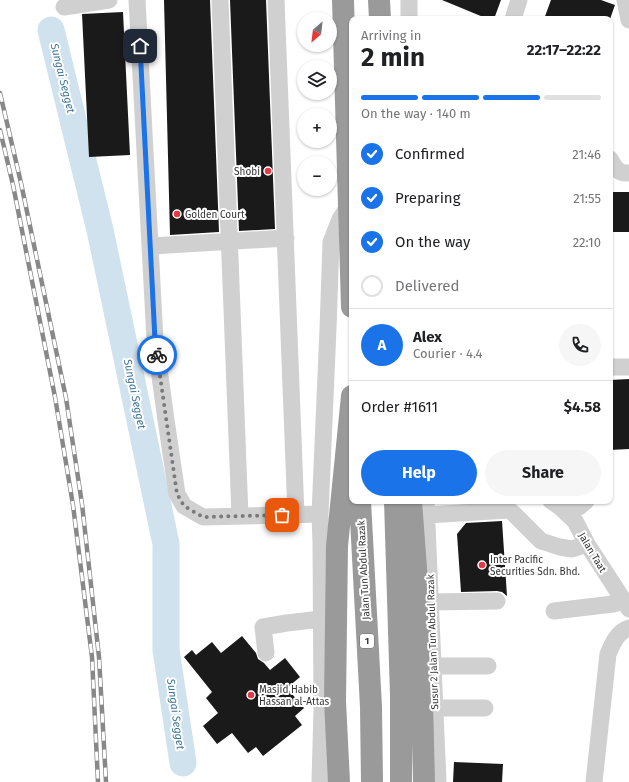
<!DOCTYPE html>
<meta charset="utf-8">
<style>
:root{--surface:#fff;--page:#f6f6f6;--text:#202124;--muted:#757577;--line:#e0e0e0;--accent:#1a73e8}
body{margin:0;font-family:"Fira Sans",sans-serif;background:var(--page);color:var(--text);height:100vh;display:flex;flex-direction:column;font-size:15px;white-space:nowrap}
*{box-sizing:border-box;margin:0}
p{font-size:13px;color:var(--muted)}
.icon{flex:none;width:22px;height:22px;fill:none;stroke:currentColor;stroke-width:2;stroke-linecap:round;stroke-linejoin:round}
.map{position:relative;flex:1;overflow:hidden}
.drawer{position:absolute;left:349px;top:16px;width:264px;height:488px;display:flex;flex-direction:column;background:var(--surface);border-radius:8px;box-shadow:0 1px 3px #0004}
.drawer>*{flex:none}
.needle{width:26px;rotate:208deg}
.fabs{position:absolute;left:297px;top:12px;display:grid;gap:8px}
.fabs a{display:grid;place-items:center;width:40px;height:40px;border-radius:50%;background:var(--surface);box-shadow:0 1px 3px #0004;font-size:20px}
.pin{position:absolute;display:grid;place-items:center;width:34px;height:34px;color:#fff;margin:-17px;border-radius:8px;box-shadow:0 2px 6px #0006}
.courier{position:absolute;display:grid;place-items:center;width:40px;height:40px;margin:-20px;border:3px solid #1a73e8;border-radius:50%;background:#fff;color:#222;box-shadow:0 1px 5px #0007}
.headline em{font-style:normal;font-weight:700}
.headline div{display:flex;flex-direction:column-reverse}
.headline{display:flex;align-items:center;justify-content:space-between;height:68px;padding:0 12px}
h1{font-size:26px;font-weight:700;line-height:30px}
.bar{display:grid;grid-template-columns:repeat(4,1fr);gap:6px 4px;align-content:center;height:48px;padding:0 12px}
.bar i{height:5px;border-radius:3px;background:var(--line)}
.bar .active{background:var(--accent)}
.bar p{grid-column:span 4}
.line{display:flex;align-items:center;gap:10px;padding:0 12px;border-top:1px solid var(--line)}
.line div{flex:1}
.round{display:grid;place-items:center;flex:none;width:42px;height:42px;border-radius:21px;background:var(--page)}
ol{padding:0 12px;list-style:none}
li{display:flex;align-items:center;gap:12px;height:44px}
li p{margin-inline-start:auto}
li .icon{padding:4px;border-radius:50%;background:var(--accent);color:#fff;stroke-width:4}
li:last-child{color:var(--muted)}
li i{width:22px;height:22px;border:2px solid var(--line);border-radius:50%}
.action{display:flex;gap:8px;margin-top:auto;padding:8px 12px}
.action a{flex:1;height:46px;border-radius:24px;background:var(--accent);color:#fff;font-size:16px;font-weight:700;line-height:46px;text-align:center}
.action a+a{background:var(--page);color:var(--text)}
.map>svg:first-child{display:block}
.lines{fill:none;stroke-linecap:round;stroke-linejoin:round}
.river{stroke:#cfe2ee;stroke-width:27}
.building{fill:#1a1a1a}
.minor{stroke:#d0d0d0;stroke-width:17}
.highway{stroke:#9a9a9a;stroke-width:22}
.rail-casing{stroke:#888;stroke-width:4.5}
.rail{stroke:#fff;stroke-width:3;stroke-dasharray:9;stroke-linecap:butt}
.done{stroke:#7a7a7a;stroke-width:4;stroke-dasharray:0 7.2}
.route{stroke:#1a73e8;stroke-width:5}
.poi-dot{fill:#e63946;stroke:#fff;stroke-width:1.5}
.labels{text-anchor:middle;stroke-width:4;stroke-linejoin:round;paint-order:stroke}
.shield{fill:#fff;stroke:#707070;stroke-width:1}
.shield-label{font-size:9px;font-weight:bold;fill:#333}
.poi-label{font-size:10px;fill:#333;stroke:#fff;text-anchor:start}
.street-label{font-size:10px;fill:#333;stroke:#fff}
.water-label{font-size:11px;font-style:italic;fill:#3f7597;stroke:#fff}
</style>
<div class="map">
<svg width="629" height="782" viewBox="0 0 629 782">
<rect width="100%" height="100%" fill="#fff"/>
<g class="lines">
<path class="river" d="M51 30 100 230 166 544V650L183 763"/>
</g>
<path class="building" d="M164 0H210L219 232 170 235Z
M230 0H266L275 229 239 231Z
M442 0H501L494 19H488Z
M551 0H601L615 5 610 19H544Z
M123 12 130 155 89 157 82 14Z
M610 192H629V232H610Z
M629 379V449L610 450V380Z
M502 521 507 596 502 592 497 591 461 592 457 534 466 523Z
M242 636 256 653 258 659 264 663 270 670 285 658 300 677 287 688 304 708 295 716 302 725 263 756 256 747 248 753 232 733 217 744 203 726 218 713 206 698 212 692 184 657 192 650 196 655 212 642 221 653Z
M454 762 503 764 502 782H453Z"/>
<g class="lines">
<path class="minor" d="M137 0 155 340 166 420 177 494 184 506 203 517 320 514
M220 0 240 516
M276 0 296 515
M625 0 629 20
M64 7 109 0
M409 19V0
M513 19 519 0
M610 159C615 168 618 174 629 173
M151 246 286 238
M610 367H629
M426 501 438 782
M551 501 560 507 575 521 587 544 629 609
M560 507H579L586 501
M427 515 509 510 513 513 541 541 560 547 572 549 587 544
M430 602 497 601
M554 611 613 604 623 601
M266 653 263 627 287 623 321 619
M433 666H488
M435 708H485
M320 782 322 709 321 543 320 514 328 329 331 242 340 219 350 204
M594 782 608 654C613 643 617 632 629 628"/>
<path class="highway" d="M343 0 352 307
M379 0 380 19
M360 501 371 707 372 782
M395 501 401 695V782
M411 501 420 622 424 782
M339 782 335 701 337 546 352 396"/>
<defs>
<path id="rail" d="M0 93 21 183 66 398 82 504 99 657 106 782
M0 130 13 185 55 397 73 505 92 657 98 782"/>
</defs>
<use href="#rail" class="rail-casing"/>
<use href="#rail" class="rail"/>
</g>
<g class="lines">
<path class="done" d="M157 355 177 494 184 506 203 517 282 515"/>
<path class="route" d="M140 46 155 340 157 355"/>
</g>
<g class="poi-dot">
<circle cx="268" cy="171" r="4"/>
<circle cx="177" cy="214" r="4"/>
<circle cx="482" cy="565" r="4"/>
<circle cx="251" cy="695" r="4"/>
</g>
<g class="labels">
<rect class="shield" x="360" y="634" width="14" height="14" rx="3"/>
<g class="shield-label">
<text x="367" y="644">1</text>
</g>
<g class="poi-label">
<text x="260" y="175" text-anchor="end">Shobi</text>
<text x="185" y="218">Golden Court</text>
<text x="490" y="563">Inter Pacific<tspan x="490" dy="12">Securities Sdn. Bhd.</tspan></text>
<text x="259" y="693">Masjid Habib<tspan x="259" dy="12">Hassan al-Attas</tspan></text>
</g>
<g class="street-label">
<text transform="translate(593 552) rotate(59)" y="4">Jalan Taat</text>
<text transform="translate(363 570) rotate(-93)" y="4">Jalan Tun Abdul Razak</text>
<text transform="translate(432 642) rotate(-92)" y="4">Susur 2 Jalan Tun Abdul Razak</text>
</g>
<g class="water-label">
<text transform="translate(63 78) rotate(76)" y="4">Sungai Segget</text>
<text transform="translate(135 394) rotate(78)" y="4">Sungai Segget</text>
<text transform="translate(176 714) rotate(82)" y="4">Sungai Segget</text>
</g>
</g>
</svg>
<div class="fabs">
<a><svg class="needle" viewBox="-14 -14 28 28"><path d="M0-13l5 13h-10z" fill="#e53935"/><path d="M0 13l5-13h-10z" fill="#757577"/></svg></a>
<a><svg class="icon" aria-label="layers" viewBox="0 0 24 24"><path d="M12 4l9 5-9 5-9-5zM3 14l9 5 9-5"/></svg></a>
<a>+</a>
<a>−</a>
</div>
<div class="pin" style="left:282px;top:515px;background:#ea580c"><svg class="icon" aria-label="bag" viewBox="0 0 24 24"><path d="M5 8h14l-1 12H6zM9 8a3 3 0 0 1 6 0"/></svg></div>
<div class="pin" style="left:140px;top:46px;background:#1f2937"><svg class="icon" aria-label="home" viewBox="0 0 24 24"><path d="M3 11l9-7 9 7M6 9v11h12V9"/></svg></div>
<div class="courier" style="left:157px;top:355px"><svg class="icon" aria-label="bike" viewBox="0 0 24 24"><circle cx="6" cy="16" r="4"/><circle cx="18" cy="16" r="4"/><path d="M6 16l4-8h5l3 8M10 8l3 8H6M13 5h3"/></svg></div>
<section class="drawer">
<div class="headline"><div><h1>2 min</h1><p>Arriving in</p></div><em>22:17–22:22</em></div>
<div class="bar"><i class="active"></i><i class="active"></i><i class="active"></i><i></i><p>On the way · 140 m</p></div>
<ol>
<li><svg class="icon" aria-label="check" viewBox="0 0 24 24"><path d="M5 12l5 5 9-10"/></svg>Confirmed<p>21:46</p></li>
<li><svg class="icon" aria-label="check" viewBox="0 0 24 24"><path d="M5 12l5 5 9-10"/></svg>Preparing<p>21:55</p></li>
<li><svg class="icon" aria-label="check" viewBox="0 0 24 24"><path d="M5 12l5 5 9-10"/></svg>On the way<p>22:10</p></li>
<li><i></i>Delivered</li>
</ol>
<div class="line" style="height:72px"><b class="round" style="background:var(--accent);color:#fff">A</b><div><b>Alex</b><p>Courier · 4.4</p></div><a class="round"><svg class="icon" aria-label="phone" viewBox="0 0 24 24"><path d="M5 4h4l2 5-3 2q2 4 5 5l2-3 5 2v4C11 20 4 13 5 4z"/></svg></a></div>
<div class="line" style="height:52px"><div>Order #1611</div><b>$4.58</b></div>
<div class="action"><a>Help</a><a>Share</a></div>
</section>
</div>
